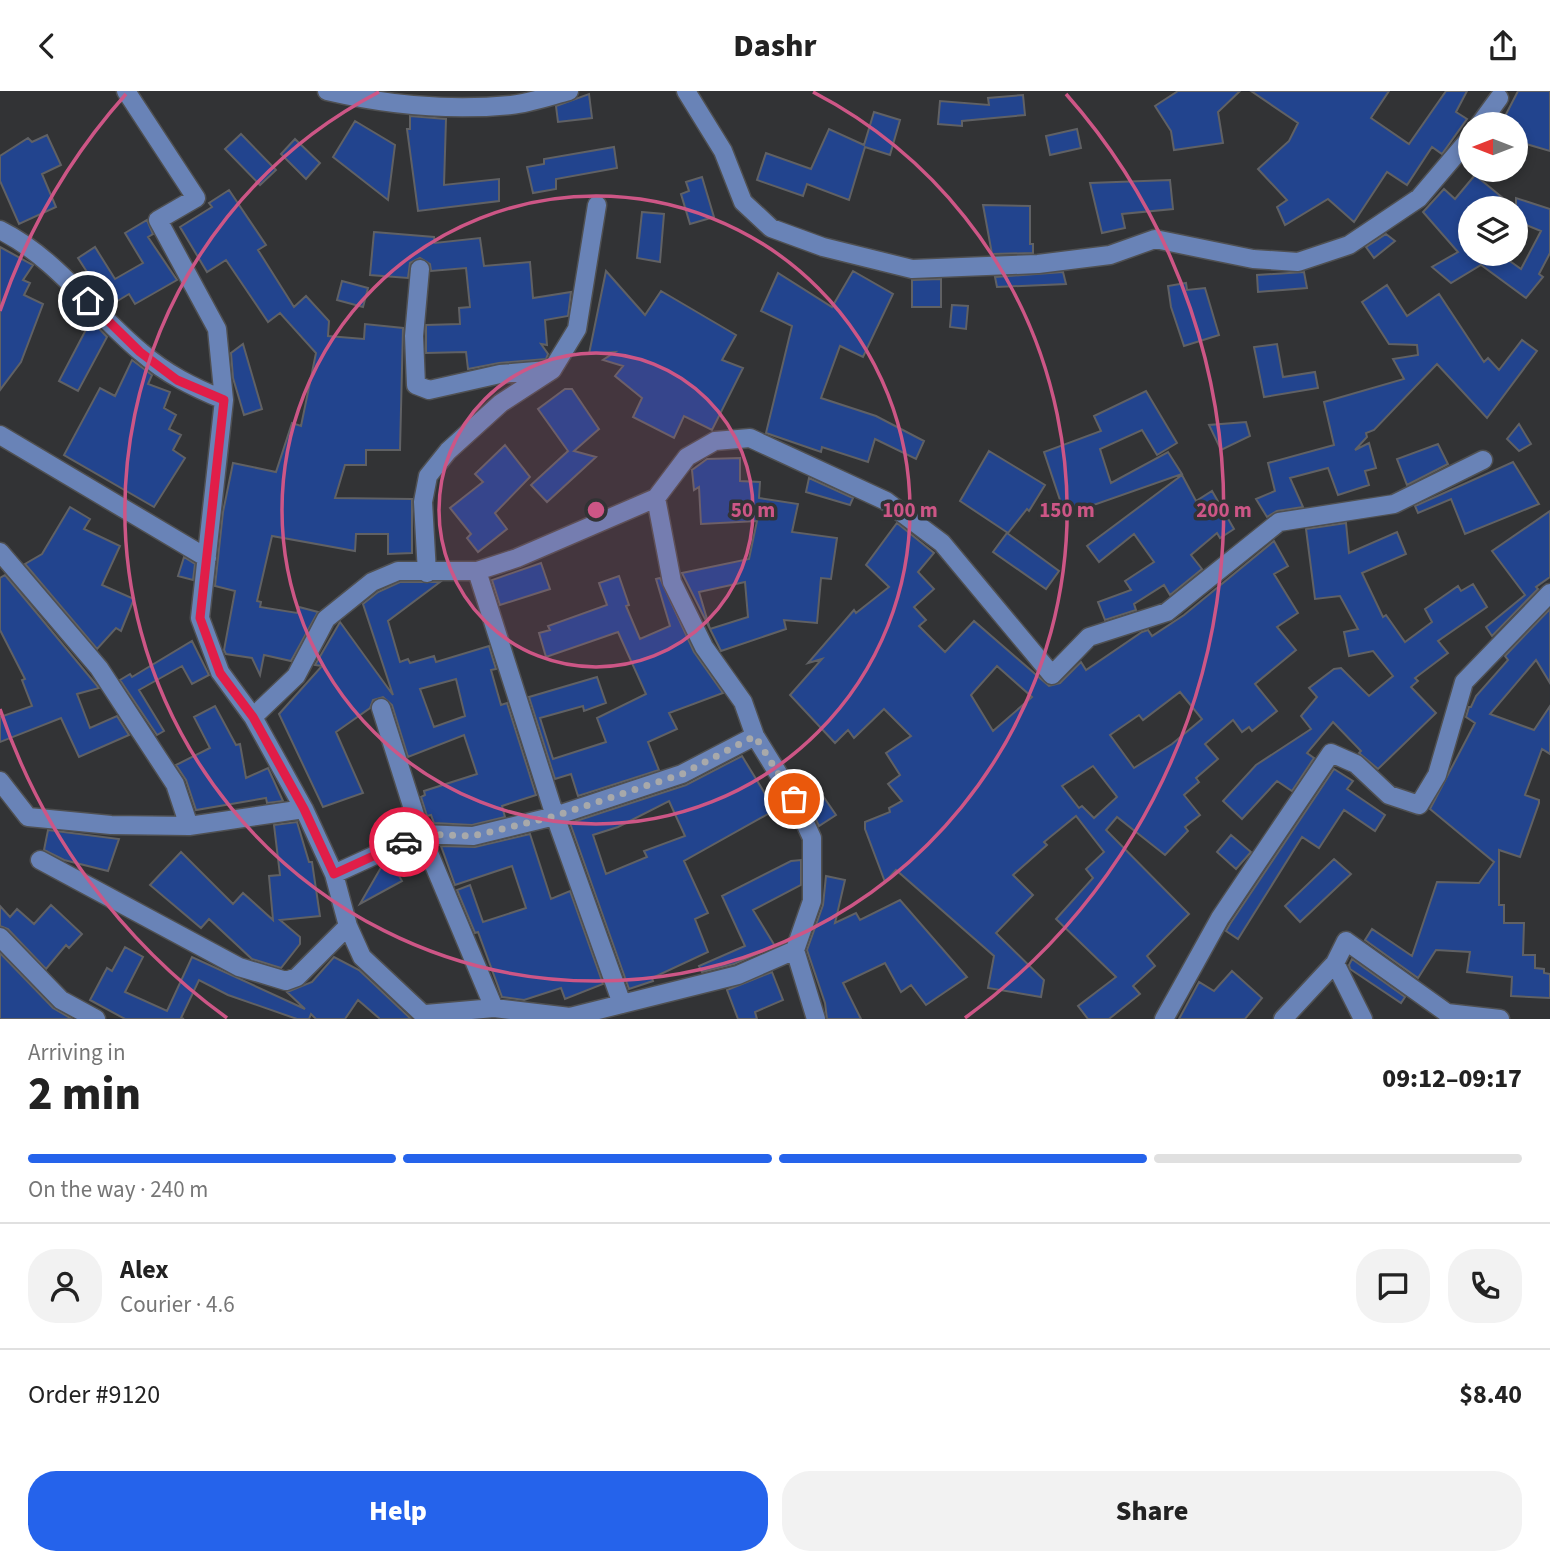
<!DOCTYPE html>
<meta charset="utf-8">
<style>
:root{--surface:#fff;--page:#f2f2f2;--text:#222;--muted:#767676;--line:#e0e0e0;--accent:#2563eb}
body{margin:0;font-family:"Source Sans 3",sans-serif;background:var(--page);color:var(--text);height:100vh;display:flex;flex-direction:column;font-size:26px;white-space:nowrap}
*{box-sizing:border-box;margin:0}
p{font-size:23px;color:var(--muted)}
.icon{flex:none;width:38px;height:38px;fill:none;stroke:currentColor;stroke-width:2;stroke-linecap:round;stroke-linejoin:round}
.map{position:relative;height:928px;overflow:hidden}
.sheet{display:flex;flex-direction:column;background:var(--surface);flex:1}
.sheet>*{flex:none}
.needle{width:46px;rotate:270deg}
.fabs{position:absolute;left:1458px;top:21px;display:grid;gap:14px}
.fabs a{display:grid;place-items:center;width:70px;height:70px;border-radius:50%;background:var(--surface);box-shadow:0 4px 10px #0003;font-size:35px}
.pin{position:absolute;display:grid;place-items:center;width:60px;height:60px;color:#fff;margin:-30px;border:4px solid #fff;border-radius:50%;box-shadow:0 2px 7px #0007}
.courier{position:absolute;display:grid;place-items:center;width:70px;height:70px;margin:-35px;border:5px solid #e11d48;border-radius:50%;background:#fff;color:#222;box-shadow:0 2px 9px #0007}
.head em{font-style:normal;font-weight:800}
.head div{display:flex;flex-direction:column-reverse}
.head{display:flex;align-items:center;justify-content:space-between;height:119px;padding:0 28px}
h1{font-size:46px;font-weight:800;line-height:52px}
.bar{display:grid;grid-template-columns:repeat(4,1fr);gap:10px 7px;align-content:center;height:84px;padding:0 28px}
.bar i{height:9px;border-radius:5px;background:var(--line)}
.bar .selected{background:var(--accent)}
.bar p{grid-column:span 4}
.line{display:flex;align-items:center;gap:18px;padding:0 28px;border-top:2px solid var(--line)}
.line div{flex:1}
.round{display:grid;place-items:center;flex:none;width:74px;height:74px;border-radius:28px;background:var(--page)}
.primary-button{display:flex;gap:14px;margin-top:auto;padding:14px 28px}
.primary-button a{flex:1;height:80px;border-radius:28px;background:var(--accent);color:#fff;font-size:28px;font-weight:800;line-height:80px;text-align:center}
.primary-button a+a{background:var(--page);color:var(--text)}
header{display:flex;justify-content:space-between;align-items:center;height:91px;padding:0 28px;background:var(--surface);font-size:32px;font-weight:800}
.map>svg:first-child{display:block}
.building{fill:#22448e;stroke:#606164;stroke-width:2;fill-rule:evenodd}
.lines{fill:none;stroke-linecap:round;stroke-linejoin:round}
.minor-casing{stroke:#4f5052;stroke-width:21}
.minor{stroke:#6983b7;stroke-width:18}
.done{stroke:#a8a9aa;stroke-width:7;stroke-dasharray:0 12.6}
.route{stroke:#e11d48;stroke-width:9}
.ring{fill:none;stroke:#cd5686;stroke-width:3.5}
.centre{fill:#cd5686;stroke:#323335;stroke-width:3.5}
.ring-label{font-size:21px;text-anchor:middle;font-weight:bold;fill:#cd5686;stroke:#323335;stroke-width:7;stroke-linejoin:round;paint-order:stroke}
</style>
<header><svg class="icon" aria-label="back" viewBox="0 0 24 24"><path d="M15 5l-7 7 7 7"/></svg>Dashr<svg class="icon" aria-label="share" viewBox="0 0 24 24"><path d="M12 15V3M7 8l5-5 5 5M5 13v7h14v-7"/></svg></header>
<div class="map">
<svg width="1550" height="928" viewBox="0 0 1550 928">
<rect width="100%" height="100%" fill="#323335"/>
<path class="building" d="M1178 0H1240L1218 21 1223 52 1174 59 1171 40 1155 15Z
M1251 0H1389L1371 27 1409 53 1446 0H1467L1456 21 1467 28 1442 63 1432 56 1407 94 1387 81 1354 131 1328 108 1285 134 1277 116 1287 109 1258 78 1289 50 1298 32Z
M1518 0H1550V60L1516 50V33H1501Z
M589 3 592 27 558 31 556 15Z
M1023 4 1025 24 962 30V35L938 33 940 10 989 14 988 7Z
M874 21 900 29 890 64 865 56 849 109 807 93 803 105 757 89 766 62 811 78 829 38 864 54Z
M410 25 446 28 444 94 499 88V110L418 120 407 38H410Z
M355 30 395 54 388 109 333 66Z
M1077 38 1081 57 1050 64 1046 45Z
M241 43 276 79 260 94 225 58Z
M47 44 61 74 42 83 56 116 19 133 0 90V65L28 47 32 51Z
M295 48 320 72 306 88 281 63Z
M614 56 617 77 556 88V98L533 102 527 76 544 73V68Z
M1475 84 1515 117H1470V163H1500L1521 178 1541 140 1516 130V107L1550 118V162L1539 183 1543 186 1526 207 1481 174 1451 192 1432 176 1458 161 1423 121 1444 98 1455 108Z
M702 86 714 126 690 133 681 103 689 100 686 91Z
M1170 89 1173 118 1122 123 1125 137 1102 142 1090 92Z
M229 99 266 154 258 159 294 216 306 205 329 230 328 245 364 248 365 233 403 237 400 359H366V374H345L335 407 412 408V462L388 463V443H356L355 460 272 445 257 510 261 511 260 516 297 522 299 516 318 521 291 570 264 564 260 584 252 567 226 563 224 559 235 500 215 495 223 421 233 372 276 381 292 332 301 335 316 262 280 222 268 231 226 169 207 181 180 136 212 116 209 112Z
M983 114 1030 115V153H1033V162L992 163Z
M642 121 664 123 660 171 637 167Z
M147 129 153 143 148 146 177 189 135 213 129 203 109 215 78 167 95 156 115 188 143 172 125 142Z
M374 141 434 146 435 152 480 147 484 175 530 171 533 207 571 201 568 225 545 229 547 254 541 253 548 263 546 268 499 272 468 278 466 261 426 262V234L460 233 459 217 470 216 466 177 431 180 430 173 420 167 410 172 408 187 370 184Z
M1386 143 1395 150 1374 167 1366 156Z
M0 156 33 174 23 189 30 192 24 204 43 213 21 271 0 299Z
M606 180 645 224 661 200 736 244 722 269 743 277 712 339 684 325 674 347 633 326 642 307 615 285 623 275 603 269 615 261 589 263Z
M853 180 893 203 863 266 840 255 821 307 876 325 924 350 916 368 875 348 868 371 822 356 821 361 766 342 792 235 761 220 778 182 832 216Z
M1063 181 1066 193 997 196 995 186Z
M1304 181 1307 197 1258 201 1257 184Z
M941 188V216H912V189Z
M342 190 368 197 363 216 337 209Z
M1186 192 1187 199 1205 197 1219 244 1184 255 1171 216 1168 195Z
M1387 194 1407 225 1439 203 1484 271 1488 267 1499 279 1522 249 1537 260 1487 327 1437 273 1374 339 1366 342 1367 346 1355 359 1369 352 1376 377 1365 380 1369 394 1338 404 1328 377 1290 387 1303 416 1277 420 1267 426 1256 408 1275 400 1268 372 1334 354 1324 311 1404 288 1393 268 1418 264 1417 254 1389 253 1362 211Z
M952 214 968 215 966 238 950 236Z
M91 229 107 246 78 300 59 290Z
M243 253 262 318 244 324 233 287 231 262Z
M1277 253 1283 286 1315 281 1318 297 1264 306 1254 256Z
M132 269 152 284 148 293 170 301 164 317 176 324 169 338 181 344 173 359 185 367 154 416 64 364 100 297 115 305Z
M565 298H572L599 338 574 360 596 366 547 411 531 394 568 360 538 318Z
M1146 300 1177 352 1157 364 1142 339 1100 358 1111 392 1168 361 1182 383 1065 424 1044 361 1101 340 1094 325Z
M1246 331 1250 345 1221 359 1209 334Z
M1519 333 1531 353 1519 360 1507 348Z
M1438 353 1448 373 1407 394 1397 368Z
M505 354 530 386 495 422 507 438 478 461 467 447 471 443 450 417 483 391 475 383Z
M989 360 1045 394 1029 420 1027 418 1008 442 960 410Z
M740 367V390L760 391 759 407 798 413 792 441 837 447 831 488 821 487 817 532 784 529 786 538 721 560 682 482 749 468 757 430 701 433 699 396 694 399 692 379 707 368ZM745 491 748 526 710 538 699 501Z
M1513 371 1539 413 1465 443 1451 408 1418 422 1415 415Z
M1182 384 1196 410 1212 400 1234 438 1220 447 1217 442 1191 464 1202 478 1170 504 1164 494 1134 513 1136 519 1105 529 1098 511 1131 499 1125 490 1154 471 1134 443 1099 471 1087 455Z
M809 387 853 407 850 414 806 401Z
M70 416 90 428 84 438 120 455 102 494 134 508 121 540 116 537 97 558 25 473 42 463Z
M1550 420V486L1536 496 1538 498 1492 545 1486 536 1525 504 1492 460Z
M897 432 934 462 918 481 934 498 914 516 926 529 919 535 945 561 974 530 1049 595 1060 592 1081 571 1086 579 1142 541 1148 539 1152 545 1184 524 1274 450 1288 475 1274 483 1298 522 1277 536 1296 559 1255 593 1277 620 1252 640 1249 636 1242 641 1233 629 1205 653 1218 668 1196 687 1199 691 1184 704 1200 724 1185 736 1188 740 1165 764 1117 726 1106 739 1189 823 1147 865 1155 875 1133 895 1140 903 1109 928H1088L1078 915 1116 886 1056 828 1093 787 1086 778 1104 761 1076 725 1044 751 1047 754 1013 784 1033 804 996 842 1044 889 1041 906 988 897 994 865 896 779 885 791 865 738V731L890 721 889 717 902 710 888 693 900 684 886 662 911 645 884 618 854 647 848 639 835 652 790 604 822 568 808 572 854 519 856 522 889 496 866 474ZM997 575 1032 606 993 640 971 604ZM1180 601 1202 628 1172 653 1134 677 1110 644 1139 624 1143 629ZM1093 675 1117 706 1094 727 1082 715 1079 717 1062 695Z
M1346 432 1349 462 1397 441 1406 463 1362 482 1383 526 1386 524 1405 551 1432 531 1425 518 1458 495 1461 500 1473 493 1487 516 1438 550 1448 562 1415 587 1418 590 1411 596 1436 622 1378 678 1359 662 1361 660 1333 631 1307 662 1314 667 1292 700 1277 690 1242 728 1223 710 1256 674 1311 638 1301 625 1317 606 1309 597 1334 578 1341 577 1369 605 1393 585 1373 560 1349 565 1344 541 1358 538 1340 505 1315 508 1306 438Z
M1007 442 1059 480 1046 498 993 461Z
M184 466 195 473 193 489 178 485Z
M541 472 550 498 500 514 492 489Z
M5 484 99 597 77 603 90 637 117 625 129 644 79 666 61 627 0 651V626L32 615 22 589 25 588 0 539V487Z
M619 485 629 514 626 515 640 548 670 535 656 488 660 487 694 561 723 602 669 622 677 638 648 651 659 679 578 705 571 683 555 688 529 606 597 586 606 612 584 620 583 615 540 627 553 668 606 651 597 627 646 603 618 541 546 566 539 542 550 539 548 535 607 514 599 492Z
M400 491H440L388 530 400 571 408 568 410 572 434 565 436 571 489 555 496 578 491 579 501 614 507 612 536 704 502 715 505 726 472 734 434 732 431 724 427 725 421 706 425 704 424 700 477 683 464 644 408 666 392 614 383 606 373 609 370 617 336 641 363 702 323 716 279 623 322 575 315 574 340 531 393 604 363 513 378 501ZM456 588 465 625 434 636 420 598Z
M1550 518V592L1536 569 1490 623 1534 639 1550 615V663L1542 658 1525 704 1539 709V712L1520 766 1499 759V814H1504V832H1524L1523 864H1535V877L1544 878V882L1550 883V907L1511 905 1512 886 1467 881 1470 861 1436 859 1418 887 1365 849 1372 838 1412 865 1437 791 1479 792 1494 771 1430 718 1475 632 1466 626 1469 616H1471L1476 605 1508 569 1505 565Z
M192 550 209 584 192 593 182 575 139 599 164 640 157 644 120 589 130 583 132 586Z
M215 615 236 654 240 653 246 687 268 677 283 710 267 712 266 707 196 719 186 689 176 674 210 657 194 626Z
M742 665 775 719 684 770 708 822 695 828 708 861 652 887 653 890 629 898 570 732 686 694ZM669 710 685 745 644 760 647 766 606 783 593 744 618 736Z
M1334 678 1353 690 1347 698 1385 724 1375 740 1344 719 1319 757 1302 746 1238 848 1226 840 1230 833Z
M823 705 836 724 819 735 809 714Z
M297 731 309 771H312L320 825 280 829 300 846V853L281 877 252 868 209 828 201 837 150 794 181 761 233 813 243 802 273 829 269 785 280 784 274 734Z
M48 739 119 748 108 780 64 769 44 759Z
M530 743 551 808 570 800 603 893 565 908 561 897 524 909 502 906 478 841 475 842 457 799 470 794 483 831 526 817 512 775 455 794 441 755 475 756Z
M1231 744 1251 761 1236 778 1217 761Z
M1334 768 1351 783 1300 831 1285 815Z
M801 769V794L753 819 775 855 734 873 702 881 699 875 745 855 722 805 791 770Z
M391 770 402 790 360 813 383 773Z
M826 785 845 789 835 832 856 822 860 829 900 809 967 886 926 914 911 894 901 901 885 872 843 892 861 928H827L825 912 807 859 823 814Z
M51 814 82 843 69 857 66 854 46 878 8 838 0 835V815L10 826 17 818 34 833Z
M125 856 143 866 125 901 167 920 192 866 305 918 287 901 312 891 334 866 359 879 411 928H380L358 909 345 928H316L311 923 309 928H297L228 904 199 889 181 927 184 928H125L90 909 107 877 112 880Z
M0 862 53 917 72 928H0Z
M1352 868 1405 906 1401 912 1350 878 1349 874Z
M1232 880 1262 907 1245 928H1179L1199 891 1214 900Z
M772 881 783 909 755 921 757 928H738L727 899Z"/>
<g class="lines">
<defs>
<path id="minor" d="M126 0 196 107 158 129 217 238 224 309 200 527 220 581 253 626 304 718 334 783 348 835 362 866 428 928
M327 0C387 14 449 20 511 14 530 12 550 5 569 0
M686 0 723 60 743 111 771 137 823 156 912 178 1038 173 1110 164 1155 148 1253 168 1298 171 1349 154 1419 107 1470 47
M1480 33 1499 7
M0 139C56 167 93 221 141 261 166 283 193 296 224 309
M420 178 414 245 416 294 429 299 500 283 548 279
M0 344 207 467
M656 407 672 491 704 556 743 611 755 645 794 708 812 747V810L795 859 816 928
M0 461 99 577 175 693 189 735
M477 480 555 725 622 913
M427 482 423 411 428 385 448 360 501 312 552 279 577 238 597 114
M381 617 421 743 494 917
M253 626 296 585 326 528 372 491 398 480H477L517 467 656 407 687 366 715 350 750 347 886 410 942 452 1052 584 1089 546 1167 521 1279 431 1394 413 1483 369
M0 690 28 726 111 734 189 735 304 718
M40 769 239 876 286 890 297 886 348 835
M334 783 421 743 473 745 555 725 682 683 755 645
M0 846 61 909 96 928
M1335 872 1363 928
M426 923 494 917 570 926 738 884 795 859
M1164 928 1220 827 1331 662 1356 673 1389 704 1419 714 1437 684 1464 591 1550 502
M1283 928 1335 872 1346 850 1447 922 1500 928"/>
</defs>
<use href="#minor" class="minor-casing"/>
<use href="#minor" class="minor"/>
</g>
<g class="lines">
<path class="done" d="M404 751 421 743 473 745 555 725 682 683 755 645 794 708"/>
<path class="route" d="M88 210 140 261 177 289 224 309 200 527 220 582 253 626 304 718 334 783 404 751"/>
</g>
<circle cx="596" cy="419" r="157" fill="#cd5686" fill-opacity=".12"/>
<g class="ring">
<circle cx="596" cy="419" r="157"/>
<circle cx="596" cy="419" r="314"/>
<path d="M813 1A471 471 0 1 1 379 1"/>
<path d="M227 927A628 628 0 0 1 0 618M0 220A628 628 0 0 1 126 3M1066 3A628 628 0 0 1 965 927"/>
</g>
<circle cx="596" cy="419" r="10" class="centre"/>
<g class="ring-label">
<text x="753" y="426">50 m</text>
<text x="910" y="426">100 m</text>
<text x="1067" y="426">150 m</text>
<text x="1224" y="426">200 m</text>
</g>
</svg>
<div class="fabs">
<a><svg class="needle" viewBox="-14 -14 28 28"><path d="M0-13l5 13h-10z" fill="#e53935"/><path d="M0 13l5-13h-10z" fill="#767676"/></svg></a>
<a><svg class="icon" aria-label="layers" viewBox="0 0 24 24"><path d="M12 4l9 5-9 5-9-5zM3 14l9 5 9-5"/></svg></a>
</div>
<div class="pin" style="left:794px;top:708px;background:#ea580c"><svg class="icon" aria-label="bag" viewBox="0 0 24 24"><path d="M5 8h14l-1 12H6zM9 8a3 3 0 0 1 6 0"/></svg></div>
<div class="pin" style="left:88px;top:210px;background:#1f2937"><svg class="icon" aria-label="home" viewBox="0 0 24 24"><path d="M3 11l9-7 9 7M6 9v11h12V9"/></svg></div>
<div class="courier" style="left:404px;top:751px"><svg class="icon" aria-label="car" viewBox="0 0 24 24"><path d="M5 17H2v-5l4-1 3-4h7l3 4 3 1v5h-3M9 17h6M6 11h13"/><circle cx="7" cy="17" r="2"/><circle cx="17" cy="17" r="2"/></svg></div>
</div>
<section class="sheet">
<div class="head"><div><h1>2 min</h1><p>Arriving in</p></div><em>09:12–09:17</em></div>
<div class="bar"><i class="selected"></i><i class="selected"></i><i class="selected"></i><i></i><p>On the way · 240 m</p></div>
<div class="line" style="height:126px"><a class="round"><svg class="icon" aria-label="person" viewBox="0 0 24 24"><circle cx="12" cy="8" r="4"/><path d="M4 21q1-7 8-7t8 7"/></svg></a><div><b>Alex</b><p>Courier · 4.6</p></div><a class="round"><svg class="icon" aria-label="chat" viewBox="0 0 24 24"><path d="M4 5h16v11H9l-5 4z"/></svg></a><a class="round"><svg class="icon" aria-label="phone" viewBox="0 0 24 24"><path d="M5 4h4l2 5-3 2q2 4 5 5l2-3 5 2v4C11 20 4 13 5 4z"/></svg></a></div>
<div class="line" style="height:91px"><div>Order #9120</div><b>$8.40</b></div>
<div class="primary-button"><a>Help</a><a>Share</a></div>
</section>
